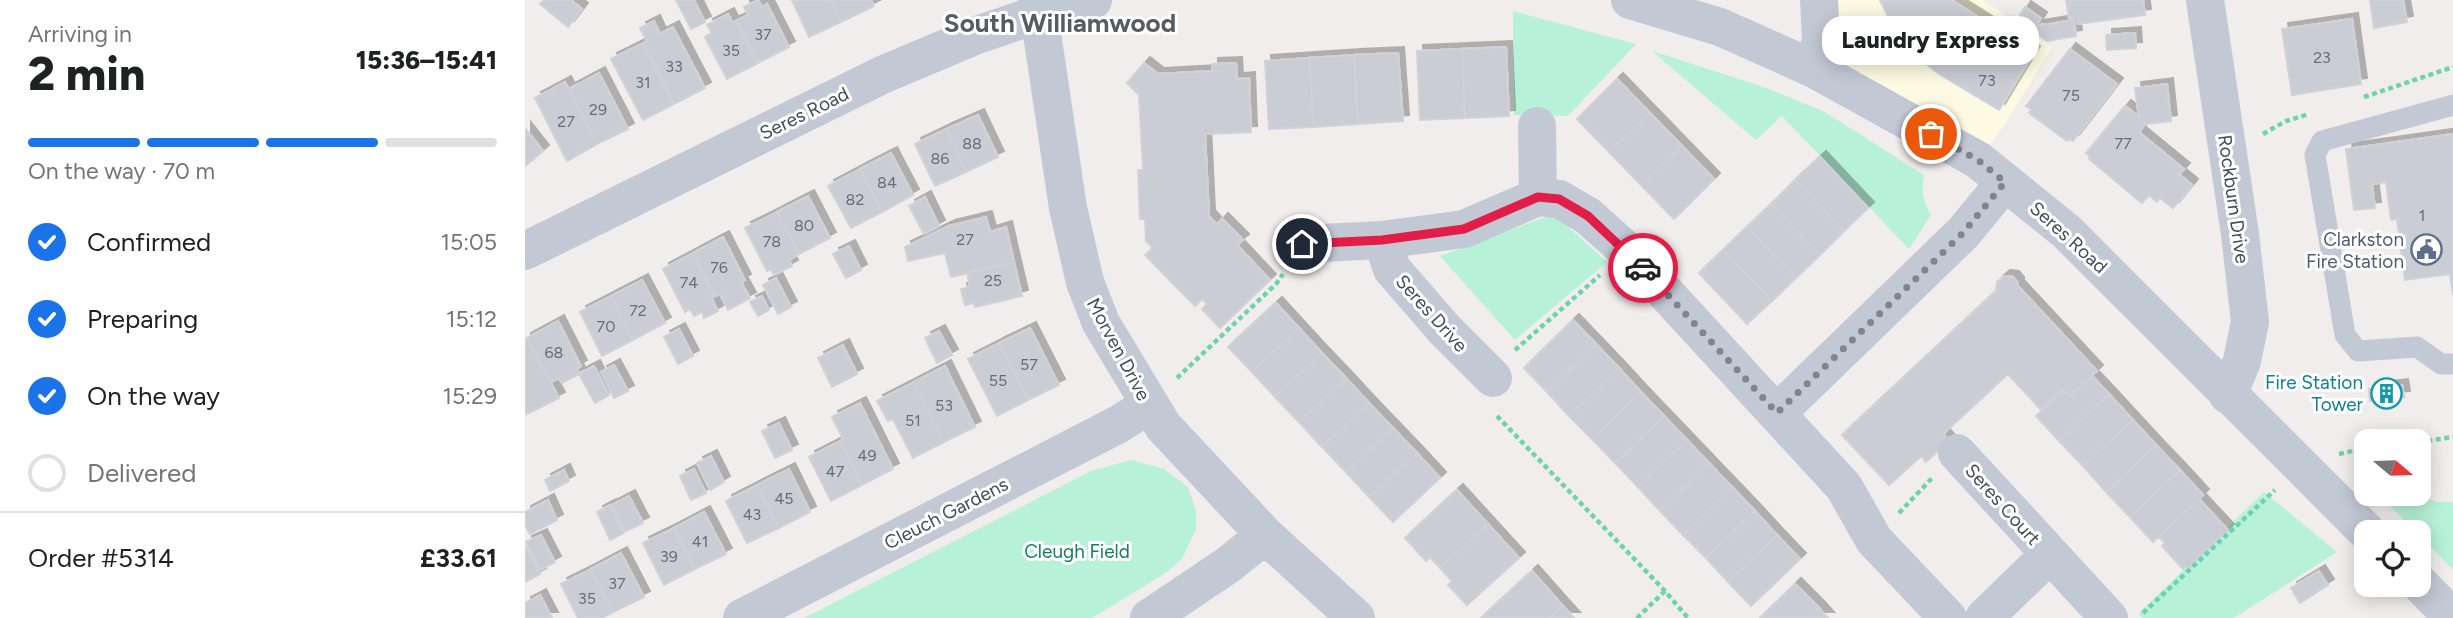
<!DOCTYPE html>
<meta charset="utf-8">
<style>
:root{--surface:#fff;--page:#f2f2f2;--text:#202124;--muted:#757577;--line:#e0e0e0;--accent:#1a73e8}
body{margin:0;font-family:Figtree,sans-serif;background:var(--page);color:var(--text);height:100vh;display:flex;flex-direction:column;font-size:26px;white-space:nowrap}
*{box-sizing:border-box;margin:0}
p{font-size:23px;color:var(--muted)}
.icon{flex:none;width:38px;height:38px;fill:none;stroke:currentColor;stroke-width:2;stroke-linecap:round;stroke-linejoin:round}
.map{position:relative;flex:1;overflow:hidden}
.sheet{display:flex;flex-direction:column;background:var(--surface);width:525px}
.sheet>*{flex:none}
.needle{width:46px;rotate:109deg}
.controls{position:absolute;left:1829px;top:429px;display:grid;gap:14px}
.controls a{display:grid;place-items:center;width:77px;height:77px;border-radius:14px;background:var(--surface);box-shadow:0 4px 18px #0003;font-size:35px}
.pin{position:absolute;display:grid;place-items:center;width:60px;height:60px;color:#fff;margin:-30px;border:4px solid #fff;border-radius:50%;box-shadow:0 2px 7px #0007}
.courier{position:absolute;display:grid;place-items:center;width:70px;height:70px;margin:-35px;border:5px solid #e11d48;border-radius:50%;background:#fff;color:#222;box-shadow:0 2px 9px #0007}
.bubble{position:absolute;height:49px;border-radius:21px;background:var(--surface);box-shadow:0 4px 18px #0003;font-size:23px;font-weight:800;line-height:49px;text-align:center}
.summary em{font-style:normal;font-weight:800}
.summary div{display:flex;flex-direction:column-reverse}
.summary{display:flex;align-items:center;justify-content:space-between;height:119px;padding:0 28px}
h1{font-size:46px;font-weight:800;line-height:52px}
.bar{display:grid;grid-template-columns:repeat(4,1fr);gap:10px 7px;align-content:center;height:84px;padding:0 28px}
.bar i{height:9px;border-radius:5px;background:var(--line)}
.bar .selected{background:var(--accent)}
.bar p{grid-column:span 4}
.line{display:flex;align-items:center;gap:18px;padding:0 28px;border-top:2px solid var(--line)}
.line div{flex:1}
ol{padding:0 28px;list-style:none}
li{display:flex;align-items:center;gap:21px;height:77px}
li p{margin-inline-start:auto}
li .icon{padding:7px;border-radius:50%;background:var(--accent);color:#fff;stroke-width:4}
li:last-child{color:var(--muted)}
li i{width:38px;height:38px;border:4px solid var(--line);border-radius:50%}
main{display:flex;flex:1;min-height:0}
.map>svg:first-child{display:block}
.commercial{fill:#fdfae3}
.green{fill:#b7f1d8}
.building{fill:#cbcdd5;stroke:#d0d1d9;stroke-width:2;filter:url(#shadow)}
.lines{fill:none;stroke-linecap:round;stroke-linejoin:round}
.path{stroke:#6dd1b2;stroke-width:4.5;stroke-dasharray:5 3.5;stroke-linecap:butt}
.service{stroke:#c2c9d5;stroke-width:21}
.minor{stroke:#c2c9d5;stroke-width:38}
.tertiary{stroke:#c2c9d5;stroke-width:38}
.done{stroke:#80848e;stroke-width:7;stroke-dasharray:0 12.6}
.route{stroke:#e11d48;stroke-width:9}
.labels{text-anchor:middle;stroke-width:6;stroke-linejoin:round;paint-order:stroke}
.number-label{font-size:16px;fill:#666c7a}
.street-label{font-size:19px;fill:#444c5b;stroke:#fff}
.service-label{font-size:19px;fill:#4e5e75;stroke:#fff;text-anchor:end}
.culture-label{font-size:19px;fill:#0d838f;stroke:#fff;text-anchor:end}
.park-label{font-size:19px;fill:#11805d;stroke:#fff}
.district-label{font-size:26px;font-weight:bold;fill:#595b62;stroke:#fff}
</style>
<main>
<section class="sheet">
<div class="summary"><div><h1>2 min</h1><p>Arriving in</p></div><em>15:36–15:41</em></div>
<div class="bar"><i class="selected"></i><i class="selected"></i><i class="selected"></i><i></i><p>On the way · 70 m</p></div>
<ol>
<li><svg class="icon" aria-label="check" viewBox="0 0 24 24"><path d="M5 12l5 5 9-10"/></svg>Confirmed<p>15:05</p></li>
<li><svg class="icon" aria-label="check" viewBox="0 0 24 24"><path d="M5 12l5 5 9-10"/></svg>Preparing<p>15:12</p></li>
<li><svg class="icon" aria-label="check" viewBox="0 0 24 24"><path d="M5 12l5 5 9-10"/></svg>On the way<p>15:29</p></li>
<li><i></i>Delivered</li>
</ol>
<div class="line" style="height:91px"><div>Order #5314</div><b>£33.61</b></div>
</section>
<div class="map">
<svg width="1928" height="618" viewBox="0 0 1928 618">
<defs>
<filter id="shadow"><feDropShadow dx="6" dy="-6" stdDeviation="0" flood-color="#0004"/></filter>
</defs>
<rect width="100%" height="100%" fill="#f0edec"/>
<path class="commercial" d="M1294 0H1458L1527 47 1478 127 1453 160 1289 69Z"/>
<path class="green" d="M988 11 1111 44 1043 116 989 115Z
M1127 51 1239 87 1300 112 1399 175C1396 191 1398 201 1406 215L1384 249 1257 116 1231 140Z
M1029 214 1082 262 990 340 915 256Z
M606 460 639 469 663 487 671 511V529L657 559 639 574 567 618H279L566 471Z
M1739 492 1812 552 1709 618H1617L1614 613Z
M1894 492 1910 502H1928V570L1894 535V532H1891L1853 494Z"/>
<path class="building" d="M19 0H46L57 9 43 27 15 4Z
M151 0H169L180 22 166 29Z
M233 0 237 7 242 4 264 47 233 63 211 21 223 15 219 7Z
M267 0H306L316 22 284 37Z
M306 0H346L349 6 316 22Z
M1355 0H1426L1509 52 1474 110 1414 74 1377 45Z
M1541 0H1618L1620 15 1553 24 1552 17 1544 18Z
M1845 0H1878L1882 22 1849 28Z
M1500 7 1516 18 1508 31 1492 20Z
M203 14 207 22 211 21 233 63 202 79 180 37 187 33 182 25Z
M1827 19 1836 84 1767 95 1757 29Z
M1549 20 1551 36 1522 41 1514 35 1512 26Z
M129 21 135 34 148 27 180 88 149 104 118 43 122 41 115 28Z
M1610 33 1611 48 1582 50 1581 35Z
M118 43 149 104 118 120 86 59Z
M981 47 984 116 940 118 937 49Z
M937 49 940 118 895 120 892 51Z
M1545 49 1592 84 1548 141 1544 139 1542 141 1504 113 1507 110 1501 106Z
M873 53 878 121 833 124 829 55Z
M829 55 833 124 789 127 784 58Z
M784 58 789 127 744 129 740 61Z
M619 63 633 74 687 71V64L711 63 712 79 724 78 726 132 680 134 684 216 692 225 697 219 718 240 712 245 745 280 695 328 677 309 682 304 677 299 670 306 620 255 628 248 621 241 620 219H615L613 170H618L614 95 602 83Z
M74 73 103 129 72 144 44 89Z
M1092 79 1125 113 1084 152 1052 119Z
M40 82 72 144 42 161 10 98Z
M1642 84 1646 121 1620 124 1614 132 1659 169 1654 174 1667 185 1648 208 1635 198 1632 202 1624 195 1617 203 1564 159 1565 156 1561 153 1600 106 1614 117 1610 88Z
M1125 113 1157 146 1116 185 1084 152Z
M453 115 473 157 441 172 421 129Z
M0 128 18 151 0 166Z
M421 129 441 172 410 186 390 144Z
M1928 134V295L1925 274 1880 280 1872 219 1866 220 1861 182 1847 184 1850 208 1829 210 1821 149Z
M1157 146 1189 179 1149 219 1116 185Z
M366 153 388 195 357 212 335 169Z
M1295 157 1343 208 1319 231 1270 180Z
M335 169 357 212 326 228 303 186Z
M1270 180 1319 231 1295 255 1246 204Z
M283 196 305 238 274 254 252 212Z
M400 197 414 226 399 234 384 206Z
M1246 204 1295 255 1271 278 1222 227Z
M252 212 274 254 264 260 267 266 249 275 246 269 242 271 220 228Z
M461 217 465 232 481 227 489 262 426 277 420 253 383 261 380 247 424 226Z
M1222 227 1271 278 1247 301 1198 250Z
M198 237 220 280 216 282 225 298 203 310 195 294 190 296 168 253Z
M324 246 336 270 321 278 308 254Z
M1198 250 1247 301 1222 324 1174 273Z
M168 253 190 296 186 298 193 311 179 318 177 312 169 316 165 309 160 312 138 269Z
M489 262 497 296 450 307 449 303 440 305 436 289 445 287 442 273Z
M1479 276 1488 277 1493 283V286L1572 371 1544 397 1538 390 1516 410 1483 374 1418 434 1424 441 1401 462 1396 456 1364 485 1317 435 1471 291 1472 282Z
M251 278 266 307 253 314 238 285Z
M117 280 140 323 108 340 86 296Z
M86 296 108 340 77 356 55 312Z
M237 296 244 310 233 316 225 302Z
M751 303 774 328 727 372 703 347Z
M1048 320 1071 344 1022 392 999 368Z
M33 321 56 366 52 368 54 374 37 383 34 378 26 382 2 338Z
M505 328 534 385 503 400 474 343Z
M774 328 797 353 750 397 727 372Z
M154 329 168 356 153 364 139 337Z
M414 331 427 355 412 363 400 338Z
M2 338 34 398 0 415V339Z
M474 343 503 400 472 416 443 359Z
M1071 344 1094 368 1044 416 1022 392Z
M318 345 332 374 307 387 293 358Z
M797 353 821 378 774 422 750 397Z
M89 365 103 391 89 398 76 372Z
M69 366 84 395 70 403 54 374Z
M420 366 450 427 419 442 389 382Z
M1094 368 1116 392 1067 439 1044 416Z
M1567 376 1584 394 1534 441 1511 416 1538 390 1544 397Z
M821 378 844 403 797 447 774 422Z
M389 382 419 442 388 458 368 419 363 421 352 401Z
M1877 385 1879 397 1845 401 1844 389Z
M1116 392 1139 416 1090 463 1067 439Z
M1584 394 1608 420 1558 466 1534 441Z
M335 403 368 469 337 485 315 441 318 439 307 417Z
M844 403 868 428 821 472 797 447Z
M1139 416 1162 440 1113 487 1090 463Z
M1608 420 1631 445 1581 492 1558 466Z
M254 423 267 450 250 458 237 431Z
M868 428 892 453 844 497 821 472Z
M1162 440 1184 463 1135 511 1113 487Z
M315 441 337 485 306 501 284 457Z
M1631 445 1655 470 1605 517 1581 492Z
M892 453 915 478 868 522 844 497Z
M186 456 199 482 185 490 172 463Z
M1184 463 1207 487 1158 535 1135 511Z
M169 469 181 493 166 500 155 476Z
M264 469 285 512 254 528 232 485Z
M39 470 44 481 25 491 20 480Z
M1655 470 1678 495 1628 542 1605 517Z
M232 485 254 528 222 543 201 501Z
M1207 487 1230 511 1181 558 1158 535Z
M932 490 963 524 915 568 905 557 901 561 880 538Z
M104 496 118 523 101 531 87 505Z
M1674 499 1703 530 1663 568 1661 566 1658 569 1637 546 1640 543 1634 537Z
M23 500 32 520 5 534 0 525V512Z
M85 505 99 533 85 540 72 512Z
M1230 511 1252 535 1203 582 1181 558Z
M179 512 201 554 170 569 149 528Z
M963 524 994 558 942 605 923 585 927 581 915 568Z
M149 528 170 569 139 585 118 543Z
M16 535 30 562 15 570 1 542Z
M1252 535 1275 559 1226 606 1203 582Z
M0 545 15 574 0 582Z
M96 553 119 597 88 612 66 569Z
M66 569 88 612 77 618H53L36 584Z
M1007 571 1038 606 1024 618H956Z
M1794 571 1803 585 1775 603 1766 588Z
M1270 584 1294 608 1284 618H1235Z
M15 595 27 618H0V603Z
M1038 606 1049 618H1024Z
M1294 608 1303 618H1284Z"/>
<g class="lines">
<path class="path" d="M1839 97 1928 67
M1738 134 1761 121 1784 114
M990 350 1075 275
M652 378 751 284 758 274
M972 416 1140 591 1163 618
M1894 442 1928 437
M1814 454 1841 448
M1374 513 1407 478
M1618 613 1750 490
M1112 618 1140 591"/>
<path class="service" d="M1928 105 1797 141 1790 155 1820 335 1833 351 1892 347 1916 364H1928"/>
<path class="minor" d="M512 0 543 208 560 282 576 323 638 426 740 535 831 618
M1680 0 1715 234 1725 322 1717 361 1703 395
M1289 69 1296 39 1294 0
M1012 126 1013 197
M857 240 867 269 920 330 968 378
M777 244 857 240 939 229 1013 197 1034 199 1063 216 1102 251 1319 487 1349 540 1423 618
M1252 413 1438 233 1480 182
M1432 453 1584 618
M217 618 594 424 624 405
M624 618 703 565 740 535
M1459 618 1524 555"/>
<path class="tertiary" d="M1105 0 1195 27 1289 69 1453 160 1542 232 1842 532
M0 251 357 75 452 35 514 14 568 0
M1894 583 1928 618"/>
</g>
<g class="lines">
<path class="done" d="M1118 268 1252 413 1438 233 1480 182 1453 160 1406 134"/>
<path class="route" d="M777 244 857 240 939 229 1013 197 1034 199 1063 216 1118 268"/>
</g>
<defs>
<symbol id="civic-ring" viewBox="-11 -11 22 22"><circle r="9.5" fill="#fff" stroke="#5c6f8a" stroke-width="1.5"/><path d="M-.6-6.5H3V-4.5H.6V-3L4-1V1h2V6H-6V1h2V-1L-.6-3ZM-1.2 2.5V6h2.4V2.5Z" fill="#5c6f8a"/></symbol>
<symbol id="building-ring" viewBox="-11 -11 22 22"><circle r="9.5" fill="#fff" stroke="#0f9aa8" stroke-width="1.5"/><path d="M-4-6H4V6H1V3H-1V6H-4ZM-2.5-4.3h1.7v1.8h-1.7ZM.8-4.3h1.7v1.8H.8ZM-2.5-1h1.7V.8h-1.7ZM.8-1h1.7V.8H.8Z" fill="#0f9aa8"/></symbol>
</defs>
<g fill-rule="evenodd">
<use href="#civic-ring" x="1884" y="232" width="35" height="35"/>
<use href="#building-ring" x="1844" y="376" width="35" height="35"/>
</g>
<g class="labels">
<g class="number-label">
<text x="238" y="40">37</text>
<text x="206" y="56">35</text>
<text x="1797" y="63">23</text>
<text x="149" y="72">33</text>
<text x="1462" y="86">73</text>
<text x="118" y="88">31</text>
<text x="1546" y="101">75</text>
<text x="73" y="115">29</text>
<text x="41" y="127">27</text>
<text x="447" y="149">88</text>
<text x="1598" y="149">77</text>
<text x="415" y="164">86</text>
<text x="362" y="188">84</text>
<text x="330" y="205">82</text>
<text x="1897" y="221">1</text>
<text x="279" y="231">80</text>
<text x="440" y="245">27</text>
<text x="247" y="247">78</text>
<text x="194" y="273">76</text>
<text x="468" y="286">25</text>
<text x="164" y="288">74</text>
<text x="113" y="316">72</text>
<text x="81" y="332">70</text>
<text x="29" y="358">68</text>
<text x="504" y="370">57</text>
<text x="473" y="386">55</text>
<text x="419" y="411">53</text>
<text x="388" y="426">51</text>
<text x="342" y="461">49</text>
<text x="310" y="477">47</text>
<text x="259" y="504">45</text>
<text x="227" y="520">43</text>
<text x="175" y="547">41</text>
<text x="144" y="562">39</text>
<text x="92" y="589">37</text>
<text x="62" y="604">35</text>
</g>
<g class="street-label">
<text transform="translate(279 113) rotate(-26)" y="7">Seres Road</text>
<text transform="translate(1709 199) rotate(82)" y="7">Rockburn Drive</text>
<text transform="translate(1544 237) rotate(42)" y="7">Seres Road</text>
<text transform="translate(907 313) rotate(48)" y="7">Seres Drive</text>
<text transform="translate(594 349) rotate(62)" y="7">Morven Drive</text>
<text transform="translate(1478 504) rotate(48)" y="7">Seres Court</text>
<text transform="translate(421 513) rotate(-27)" y="7">Cleuch Gardens</text>
</g>
<g class="service-label">
<text x="1879" y="246">Clarkston<tspan x="1879" dy="22">Fire Station</tspan></text>
</g>
<g class="culture-label">
<text x="1838" y="389">Fire Station<tspan x="1838" dy="22">Tower</tspan></text>
</g>
<g class="park-label">
<text x="552" y="558">Cleugh Field</text>
</g>
<g class="district-label">
<text x="535" y="32">South Williamwood</text>
</g>
</g>
</svg>
<div class="controls">
<a><svg class="needle" viewBox="-14 -14 28 28"><path d="M0-13l5 13h-10z" fill="#e53935"/><path d="M0 13l5-13h-10z" fill="#757577"/></svg></a>
<a><svg class="icon" aria-label="locate" viewBox="0 0 24 24"><circle cx="12" cy="12" r="6"/><path d="M12 2v4M12 18v4M2 12h4M18 12h4"/></svg></a>
</div>
<div class="pin" style="left:1406px;top:134px;background:#ea580c"><svg class="icon" aria-label="bag" viewBox="0 0 24 24"><path d="M5 8h14l-1 12H6zM9 8a3 3 0 0 1 6 0"/></svg></div>
<div class="pin" style="left:777px;top:244px;background:#1f2937"><svg class="icon" aria-label="home" viewBox="0 0 24 24"><path d="M3 11l9-7 9 7M6 9v11h12V9"/></svg></div>
<div class="courier" style="left:1118px;top:268px"><svg class="icon" aria-label="car" viewBox="0 0 24 24"><path d="M5 17H2v-5l4-1 3-4h7l3 4 3 1v5h-3M9 17h6M6 11h13"/><circle cx="7" cy="17" r="2"/><circle cx="17" cy="17" r="2"/></svg></div>
<div class="bubble" style="left:1297px;top:16px;width:217px">Laundry Express</div>
</div>
</main>
